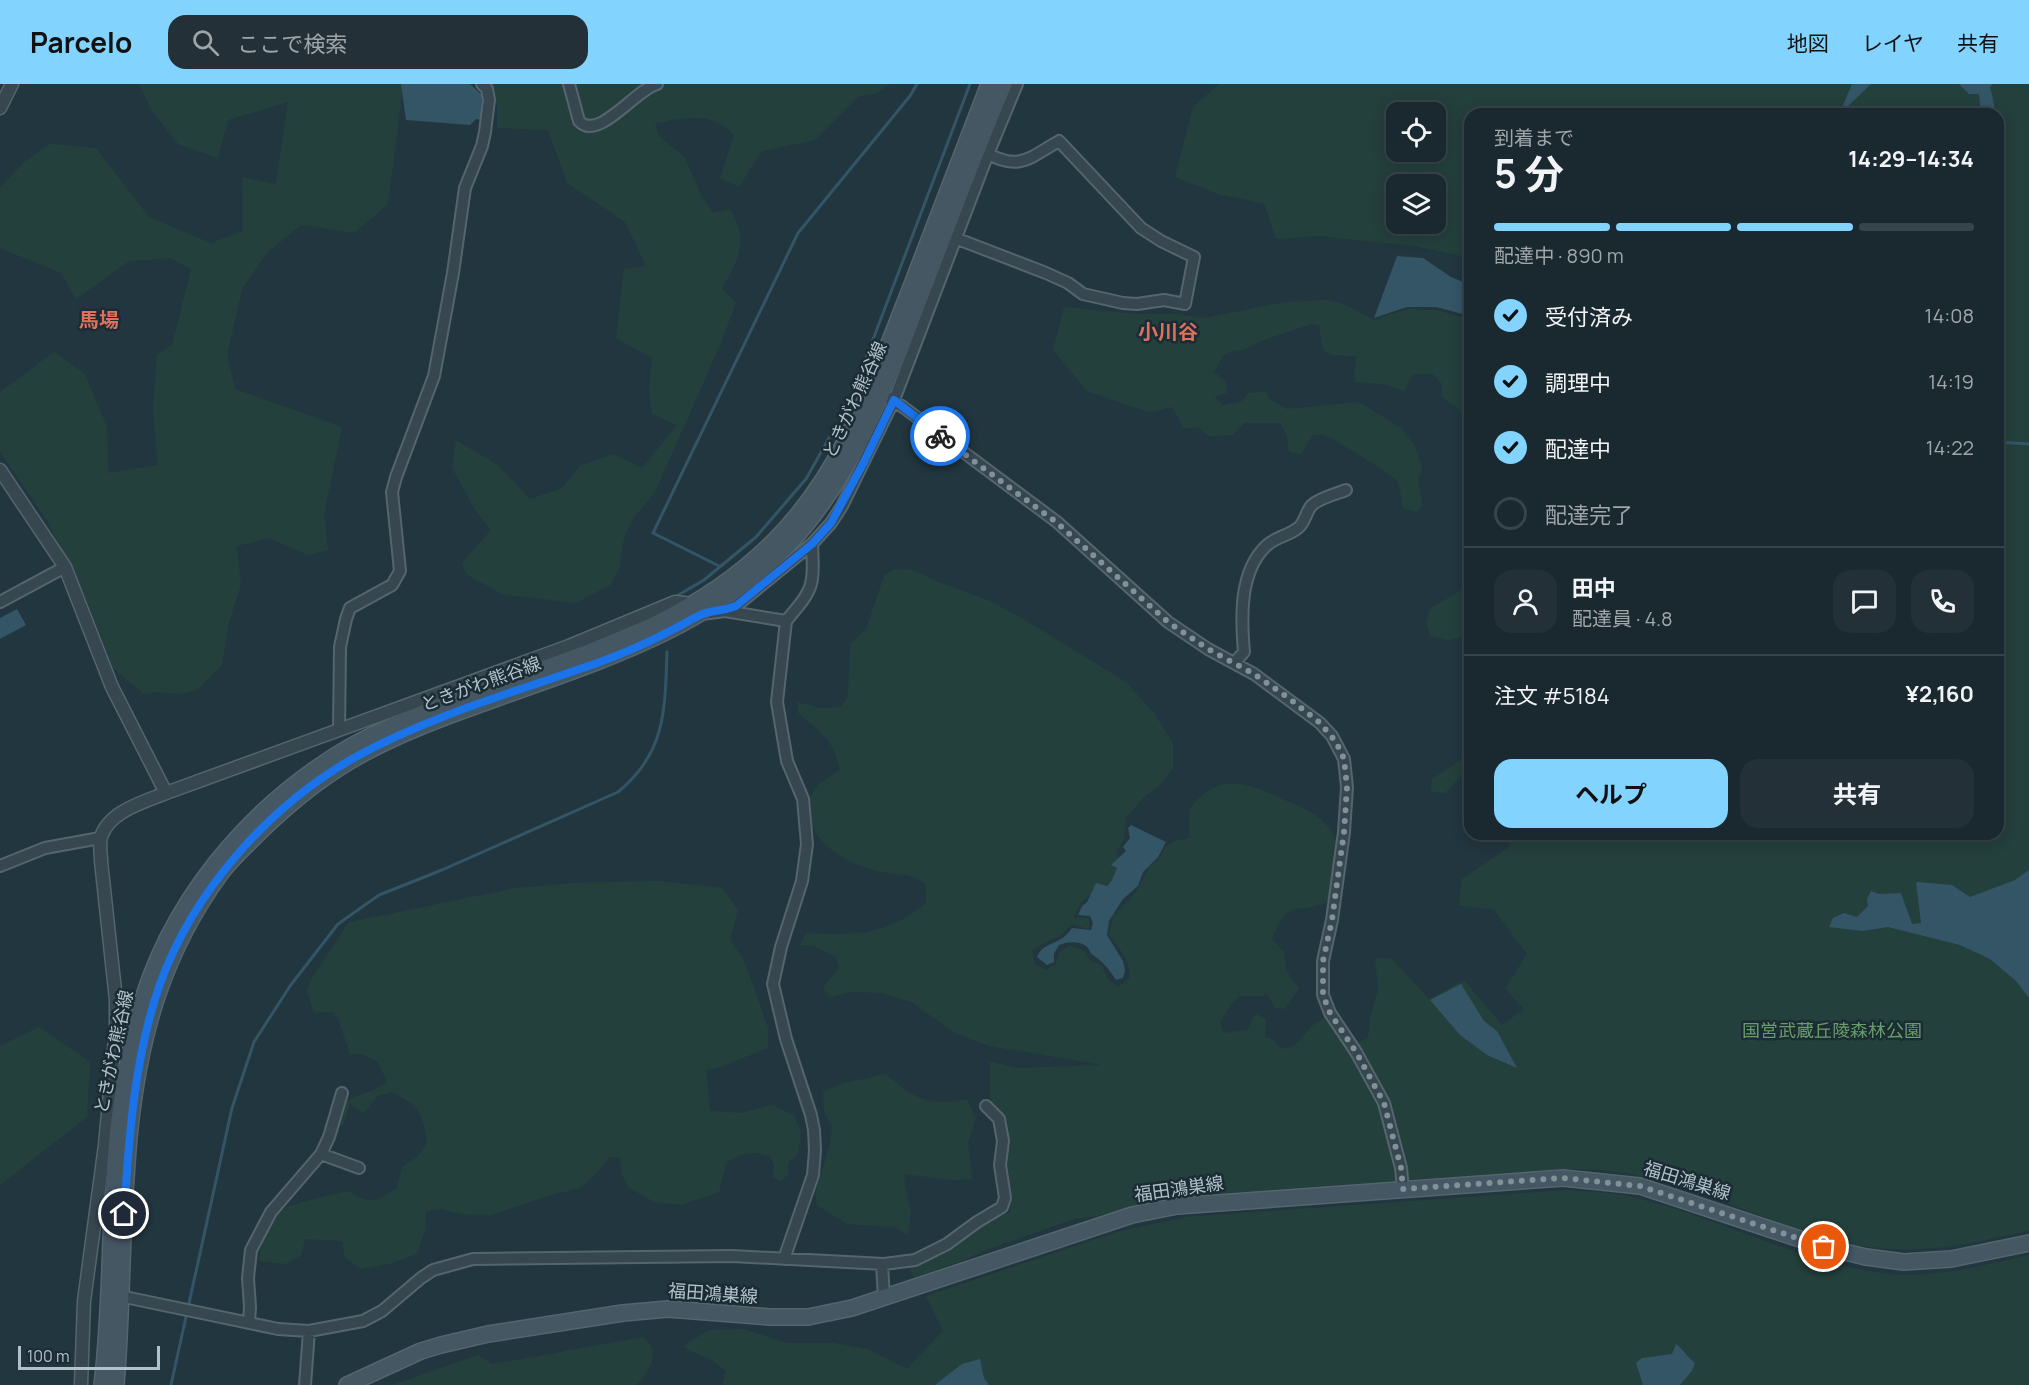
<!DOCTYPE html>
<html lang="ja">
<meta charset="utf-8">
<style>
:root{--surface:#1a282f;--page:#233037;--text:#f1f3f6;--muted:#9fa6aa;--line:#38444b;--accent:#83d3ff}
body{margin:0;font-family:Manrope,"Noto Sans JP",sans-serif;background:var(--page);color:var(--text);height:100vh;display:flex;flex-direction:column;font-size:22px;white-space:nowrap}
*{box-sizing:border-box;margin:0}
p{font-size:20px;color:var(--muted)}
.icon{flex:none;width:33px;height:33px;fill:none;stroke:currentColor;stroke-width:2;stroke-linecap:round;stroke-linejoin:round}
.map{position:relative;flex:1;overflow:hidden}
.drawer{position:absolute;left:1464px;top:24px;width:540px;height:732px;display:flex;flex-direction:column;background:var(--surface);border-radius:18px;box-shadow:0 3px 15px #0003,0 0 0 2px var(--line)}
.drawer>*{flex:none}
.fabs{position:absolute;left:1386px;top:18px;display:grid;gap:12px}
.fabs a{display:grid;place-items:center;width:60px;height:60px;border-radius:12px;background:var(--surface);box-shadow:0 3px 15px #0003,0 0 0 2px var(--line);font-size:30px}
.scale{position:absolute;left:18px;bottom:15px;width:142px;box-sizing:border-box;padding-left:6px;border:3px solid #b2c2ca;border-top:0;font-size:16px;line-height:21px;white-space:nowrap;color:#b2c2ca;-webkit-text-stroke:4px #1b2c34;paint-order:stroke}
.pin{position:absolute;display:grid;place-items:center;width:51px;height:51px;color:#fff;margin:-26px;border:3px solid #fff;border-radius:50%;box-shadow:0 2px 6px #0007}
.courier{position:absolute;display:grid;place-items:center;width:60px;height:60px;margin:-30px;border:4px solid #1a73e8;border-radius:50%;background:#fff;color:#222;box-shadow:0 2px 8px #0007}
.headline em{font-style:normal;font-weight:700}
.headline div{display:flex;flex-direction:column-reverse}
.headline{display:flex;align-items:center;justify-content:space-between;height:102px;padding:0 30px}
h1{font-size:39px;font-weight:700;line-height:45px}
.bar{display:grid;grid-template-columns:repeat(4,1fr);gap:9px 6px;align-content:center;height:72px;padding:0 30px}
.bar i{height:8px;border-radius:4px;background:var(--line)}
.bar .selected{background:var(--accent)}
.bar p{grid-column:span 4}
.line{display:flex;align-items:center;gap:15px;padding:0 30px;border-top:2px solid var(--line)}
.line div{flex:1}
.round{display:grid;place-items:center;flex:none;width:63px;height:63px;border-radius:18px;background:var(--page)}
ol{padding:0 30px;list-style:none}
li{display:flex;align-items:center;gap:18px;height:66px}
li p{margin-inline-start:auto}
li .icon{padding:6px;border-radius:50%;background:var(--accent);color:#111;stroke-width:4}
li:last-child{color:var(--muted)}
li i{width:33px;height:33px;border:3px solid var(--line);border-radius:50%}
.cta{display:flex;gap:12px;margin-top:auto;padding:12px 30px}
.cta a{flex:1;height:69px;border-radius:18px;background:var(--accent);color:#111;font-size:24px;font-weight:700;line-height:69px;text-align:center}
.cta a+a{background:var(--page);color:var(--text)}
header{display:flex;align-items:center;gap:36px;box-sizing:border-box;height:84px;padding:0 30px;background:var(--accent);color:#111}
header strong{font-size:28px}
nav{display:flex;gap:33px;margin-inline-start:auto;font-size:21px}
.search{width:420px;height:54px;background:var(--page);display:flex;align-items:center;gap:15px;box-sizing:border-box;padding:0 21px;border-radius:18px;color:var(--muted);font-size:22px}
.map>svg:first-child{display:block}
.green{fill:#24403c;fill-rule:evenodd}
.water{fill:#356}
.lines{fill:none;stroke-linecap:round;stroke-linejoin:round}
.stream{stroke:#356;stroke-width:3}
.minor-casing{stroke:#54656d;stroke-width:14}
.tertiary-casing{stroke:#54656d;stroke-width:15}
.secondary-casing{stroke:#54656d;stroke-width:18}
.minor{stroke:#36474f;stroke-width:10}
.tertiary{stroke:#36474f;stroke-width:12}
.secondary{stroke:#445763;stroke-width:15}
.done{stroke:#809199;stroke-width:6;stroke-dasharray:0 10.8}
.route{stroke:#1a73e8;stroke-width:8}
.labels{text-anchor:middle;stroke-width:5;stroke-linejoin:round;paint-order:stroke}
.street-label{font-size:18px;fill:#b2c2ca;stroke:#1b2c34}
.park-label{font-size:18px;fill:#699d68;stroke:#1b2c34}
.neighbourhood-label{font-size:20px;font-weight:bold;fill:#dc725b;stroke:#1b2c34}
</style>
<header>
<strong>Parcelo</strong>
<div class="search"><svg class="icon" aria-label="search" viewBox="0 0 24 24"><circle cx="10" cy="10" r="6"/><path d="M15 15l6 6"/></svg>ここで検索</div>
<nav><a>地図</a><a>レイヤ</a><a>共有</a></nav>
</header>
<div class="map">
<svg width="2029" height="1301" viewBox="0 0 2029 1301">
<rect width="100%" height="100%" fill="#22363f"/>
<path class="green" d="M139 0H401L403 2 388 120 354 149 301 141 267 169 242 205 227 271 235 305 342 343 324 430 328 466 308 471 269 454 237 462 241 501 228 541 222 581 197 606 180 610 157 608 144 610 113 584 87 517 48 438 0 368V308L54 268 85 290 107 343 108 389 158 381 153 324 157 271 172 261 191 185 170 174 129 177 76 215 61 189 0 164V104L23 79 49 60 96 64 149 133 211 159 243 147 242 93 276 100 288 18 228 36 218 74 178 60 152 27Z
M488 0H890L875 10 859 12 815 56 762 67 739 103 720 94 734 51C711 26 685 34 655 39L658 51 685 74 701 111 713 129 730 125C749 157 739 175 722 204L736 219 720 261 655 408 635 432 624 453 619 485 610 501 576 519 502 510 466 490 462 479 491 446 475 426 452 384 456 356 499 382 530 415 562 404 580 382 613 370 642 384 677 341 652 330 649 306 652 274 616 254 624 185 646 182 625 138 567 99 548 46 497 44V21Z
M1219 0H2029V1147C1980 1157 1931 1170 1880 1164 1799 1155 1724 1112 1645 1093 1618 1086 1591 1085 1564 1085L1166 1113 1098 1132 1074 1135 986 1166 964 1176 914 1194 908 1182C937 1164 978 1134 1011 1128L1004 1083 1006 1069V1042L990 1018V978L1021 984 1102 981 989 962 957 950 911 918 881 909 853 908 829 913 823 903 839 884 836 873 814 862 800 861 806 849C853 852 889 851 926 819V801C910 788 907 792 888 789 860 785 822 768 812 741 809 733 808 725 806 718L820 699 840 686C833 655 822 649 799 630L797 618 820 624 841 623 848 612 850 560 866 545 884 492 895 485 913 486 938 498 988 516 1020 533 1126 598 1154 629 1173 659V684L1160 701 1143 714 1126 734 1124 754 1116 769 1123 781C1120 785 1117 790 1114 794 1098 810 1081 809 1074 834H1089V845L1072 841 1060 852 1044 859 1032 867 1035 880 1045 886 1055 881 1059 869 1069 861 1083 866 1091 877 1101 881 1108 895 1118 903 1129 895C1133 878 1118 864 1109 851L1113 832 1136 808 1150 782 1159 775 1165 763 1175 757 1189 754C1190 746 1188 734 1190 726 1192 720 1200 713 1205 709 1229 690 1256 703 1282 715 1301 723 1323 731 1333 750 1343 770 1335 799 1328 818 1294 832 1290 812 1272 855L1284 868 1286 886 1299 905 1284 925 1275 924 1267 910 1261 912H1240L1232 919 1220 938 1223 949 1248 946 1251 936 1256 930 1266 935 1265 953 1274 956 1280 964C1295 967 1301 954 1310 944 1315 939 1321 936 1326 933L1352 962 1368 954 1370 934 1378 906 1375 874H1391L1429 915 1464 896 1502 941 1524 925 1505 905 1527 870 1494 826 1459 821 1462 795 1509 763 1511 750H1998V30H1470V174L1415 162 1319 152 1276 155 1264 119 1220 111 1175 93 1193 23ZM1396 28H1436V68H1396ZM1396 100H1436V140H1396Z
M1325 216 1344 220 1374 236 1407 225 1436 226 1470 235V338L1458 324 1441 313 1442 300 1433 290H1413L1404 307 1383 300 1354 298 1356 272 1332 271 1323 266 1319 241 1311 240 1266 255 1244 266H1234L1223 272 1214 288 1225 297 1227 309 1214 313 1223 321 1242 317 1249 309 1266 308 1270 315 1286 325 1359 318 1401 344 1415 362 1422 386 1418 395 1422 421 1417 428 1403 424C1401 416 1401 404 1397 397 1395 392 1334 355 1327 352 1322 350 1318 351 1313 351L1301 370 1289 368 1287 352 1280 339H1244L1233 351 1208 352 1198 343 1184 345 1172 323 1148 328 1087 307 1053 266 1064 223 1135 230H1174L1205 234 1285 218Z
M1470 501V552L1448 556 1430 552 1426 539 1430 525Z
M1470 670V687L1464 689 1445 709 1431 708 1432 695Z
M659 797 722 804 738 826 730 856 743 875 755 906 768 944V964L721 983 706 986 710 1027 741 1029 772 1021 794 1031 801 1047 798 1070 788 1079V1091L780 1097 773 1093 774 1081 770 1072C752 1066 741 1069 726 1079L719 1108 681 1121 654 1118 628 1103 622 1090 620 1073H609L598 1088 580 1104 548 1112 491 1131 461 1130 440 1125 426 1127 425 1146 417 1170 389 1180 361 1185 345 1173 342 1157 305 1155 301 1171 286 1180 259 1177C261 1163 263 1147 269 1135 279 1120 330 1112 348 1107 370 1121 376 1118 397 1104L402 1083 417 1073 427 1059C423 1029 420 1022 392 1008L378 1012 364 1029 350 1020 343 1042 331 1047 330 1029C346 1013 368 1011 387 998L378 978 361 970H350L338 935 333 928 314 929 307 907 312 894 349 838 516 804 574 799Z
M39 943 90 978 87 1033 0 1101V962Z
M886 990C914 1015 929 1023 967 1015L976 1034 968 1059 972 1095 952 1096 904 1090 905 1103 911 1129 908 1151 894 1143 847 1140 817 1121 815 1110 830 1060 832 1043 824 1028 823 1008 844 999Z
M1567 1106C1592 1108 1616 1108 1640 1115 1721 1135 1797 1177 1880 1189 1930 1196 1980 1182 2029 1171V1301H722L726 1287 712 1276 690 1267 683 1262 709 1246 744 1245 787 1259H834L867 1265 907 1285 943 1247 926 1212 1117 1148 1185 1133Z
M644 1253C646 1256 651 1261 652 1265 656 1278 645 1292 637 1301H392L478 1271 492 1280Z"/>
<path class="water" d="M401 0H470L482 11 481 36 476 35 470 41 406 36Z
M1852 0H1871L1844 26 1843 21Z
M1959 0H1993L1990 3 1994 20V30H1981L1979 10H1969Z
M1397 172 1423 174 1451 193 1470 201V232L1436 223H1407L1374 234Z
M17 525 26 541 0 555V534Z
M1131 741 1166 758 1158 773 1143 788 1138 802 1123 815 1109 837 1107 851 1123 877 1125 886 1123 894 1116 896C1109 885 1103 878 1093 871 1090 869 1089 865 1087 863 1079 856 1067 858 1059 861L1054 870V878L1047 881 1037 873C1042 861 1051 861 1061 855 1065 853 1069 848 1072 844L1091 846 1093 839 1090 832 1078 831 1082 822 1087 818 1096 799 1107 802 1112 796 1117 784 1111 781 1126 767 1123 763 1130 754 1128 744Z
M2029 786V914L2016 897 1990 875 1960 861 1888 843 1862 847 1829 843 1833 834 1844 829 1857 833 1868 822 1867 815 1871 807 1879 810 1901 809 1912 840 1921 839 1916 798 1952 801 1970 813 2015 796Z
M1461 900 1484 937 1497 947 1517 984 1487 971 1460 951 1430 916Z
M1676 1260C1684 1266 1687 1273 1695 1279L1692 1287 1680 1301H1643L1636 1279 1642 1274 1672 1270Z
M980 1275 984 1294 989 1301H935L962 1280Z"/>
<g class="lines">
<path class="stream" d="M1998 358 2029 360
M719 482 653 449 798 149 910 12 917 0
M675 513 704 496 756 453 806 395 833 347C850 336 859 294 866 274L970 0
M171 1301 232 1024 254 958 290 902 338 840 379 811 442 786 618 708C666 669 665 625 667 568"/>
<defs>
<path id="minor" d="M569 0 579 37C598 58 635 6 657 0
M955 154 1046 189 1068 199 1083 210 1123 219 1137 220 1164 216 1185 220 1194 173 1161 157 1141 144 1059 57C1028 75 1018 88 983 67
M878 307 903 323 1057 438 1168 538 1208 565 1254 590 1320 639 1332 652 1344 675 1347 703 1344 748 1332 836 1323 877V911L1330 929 1356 968 1384 1019 1401 1084 1403 1105
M0 518 65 483
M725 527 786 537 777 618 787 677 803 715 807 760 802 797 781 863 773 900 786 955 811 1031 814 1046 815 1066 813 1091 784 1175
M702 530 725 527 736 522 812 460 831 439 842 422 894 316 988 70 1017 0
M786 537C814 504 814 503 812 460
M1234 579 1244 568C1241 534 1239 488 1266 462 1275 453 1288 452 1298 444 1305 439 1306 427 1312 421 1320 414 1336 410 1346 406
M339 645 340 563 346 535 350 524 392 501 400 487 392 408 396 393 434 292 453 189 465 104 482 62 485 48 489 16 487 5 482 0
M0 782 45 764 100 754
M321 1070 359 1084
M882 1180 884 1214
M120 1212 278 1245 309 1247 363 1237 382 1227 421 1194 433 1186 473 1175 732 1172 884 1180 915 1176 947 1160 977 1138 1002 1123 1005 1114 1000 1081 1003 1057 999 1035 986 1022
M249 1239 250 1223 248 1194 251 1166 271 1128 321 1070 329 1053 342 1009
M305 1301 309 1247"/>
<path id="tertiary" d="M0 24 12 0
M0 386 65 483 112 603 166 709
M81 1301 84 1217 105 1061 116 945V916L101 777C101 769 99 760 101 753 109 727 144 718 166 709L569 562 675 518 685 519 693 525"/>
<path id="secondary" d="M102 1301C113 1213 108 1124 119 1036 123 1002 129 967 137 935 167 820 247 724 348 664 387 642 432 625 474 609 584 569 691 542 776 455 844 386 874 296 909 208 936 139 962 69 989 0
M116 1301C123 1216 121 1129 130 1044 140 949 164 867 221 789 233 773 249 759 263 745 290 719 318 696 350 677 394 651 444 633 492 616 599 577 704 547 786 463 853 394 885 304 919 216 947 144 974 71 1004 0
M347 1301 421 1267 441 1261 488 1250 623 1229 668 1225 770 1233H808L852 1224 1132 1131 1177 1122 1563 1094 1640 1102 1824 1163 1866 1173 1904 1178 1951 1175 2029 1159"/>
</defs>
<use href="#minor" class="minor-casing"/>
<use href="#tertiary" class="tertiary-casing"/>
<use href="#secondary" class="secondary-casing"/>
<use href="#minor" class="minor"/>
<use href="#tertiary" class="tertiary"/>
<use href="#secondary" class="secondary"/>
</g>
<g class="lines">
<path class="done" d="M940 352 1056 438 1168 538 1208 565 1254 590 1290 615 1320 639 1336 658 1344 675 1347 703 1344 748 1332 836 1323 877V911L1330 929 1356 968 1384 1019 1401 1084 1403 1105 1563 1094 1640 1102 1824 1163"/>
<path class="route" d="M124 1130C129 1053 134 974 160 900 193 808 268 723 352 675 428 632 518 607 600 578 624 569 648 559 670 547 680 542 690 536 700 531 711 526 724 527 736 522L812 460 831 439 864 378 894 316 940 352"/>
</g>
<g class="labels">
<g class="street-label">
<text transform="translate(855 316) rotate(-65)" y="6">ときがわ熊谷線</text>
<text transform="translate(481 600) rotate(-20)" y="6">ときがわ熊谷線</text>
<text transform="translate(114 968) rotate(-78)" y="6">ときがわ熊谷線</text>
<text transform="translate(1687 1097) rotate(17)" y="6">福田鴻巣線</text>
<text transform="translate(1179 1105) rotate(-8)" y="6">福田鴻巣線</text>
<text transform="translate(713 1210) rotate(4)" y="6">福田鴻巣線</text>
</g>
<g class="park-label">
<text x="1832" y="953">国営武蔵丘陵森林公園</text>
</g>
<g class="neighbourhood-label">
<text x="99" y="243">馬場</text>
<text x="1168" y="255">小川谷</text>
</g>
</g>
</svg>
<div class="fabs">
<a><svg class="icon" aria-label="locate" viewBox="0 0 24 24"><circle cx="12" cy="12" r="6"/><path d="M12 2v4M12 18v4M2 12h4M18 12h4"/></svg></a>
<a><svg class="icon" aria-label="layers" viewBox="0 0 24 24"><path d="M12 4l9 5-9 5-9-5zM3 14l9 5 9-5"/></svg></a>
</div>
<div class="scale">100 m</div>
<div class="pin" style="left:1824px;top:1163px;background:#ea580c"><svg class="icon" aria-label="bag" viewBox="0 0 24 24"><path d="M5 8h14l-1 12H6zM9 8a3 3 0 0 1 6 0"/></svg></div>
<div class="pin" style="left:124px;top:1130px;background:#1f2937"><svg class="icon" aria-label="home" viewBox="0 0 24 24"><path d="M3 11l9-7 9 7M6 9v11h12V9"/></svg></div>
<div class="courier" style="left:940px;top:352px"><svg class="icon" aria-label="bike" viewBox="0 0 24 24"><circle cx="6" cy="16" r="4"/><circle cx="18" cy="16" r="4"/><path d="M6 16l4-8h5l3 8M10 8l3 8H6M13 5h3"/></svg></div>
<section class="drawer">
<div class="headline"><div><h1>5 分</h1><p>到着まで</p></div><em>14:29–14:34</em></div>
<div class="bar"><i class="selected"></i><i class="selected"></i><i class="selected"></i><i></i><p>配達中 · 890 m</p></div>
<ol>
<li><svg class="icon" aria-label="check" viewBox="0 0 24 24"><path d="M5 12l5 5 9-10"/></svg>受付済み<p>14:08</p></li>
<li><svg class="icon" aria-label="check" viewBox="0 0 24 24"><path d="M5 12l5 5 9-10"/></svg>調理中<p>14:19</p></li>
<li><svg class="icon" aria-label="check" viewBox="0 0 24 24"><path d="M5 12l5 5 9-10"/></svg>配達中<p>14:22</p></li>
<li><i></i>配達完了</li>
</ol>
<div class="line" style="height:108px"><a class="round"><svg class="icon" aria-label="person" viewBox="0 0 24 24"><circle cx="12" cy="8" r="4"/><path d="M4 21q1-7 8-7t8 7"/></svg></a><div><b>田中</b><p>配達員 · 4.8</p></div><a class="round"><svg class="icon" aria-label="chat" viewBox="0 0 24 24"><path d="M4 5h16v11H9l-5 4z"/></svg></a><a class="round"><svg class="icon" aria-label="phone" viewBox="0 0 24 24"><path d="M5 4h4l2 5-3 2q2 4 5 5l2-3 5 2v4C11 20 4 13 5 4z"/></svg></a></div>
<div class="line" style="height:78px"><div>注文 #5184</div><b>¥2,160</b></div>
<div class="cta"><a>ヘルプ</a><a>共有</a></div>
</section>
</div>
